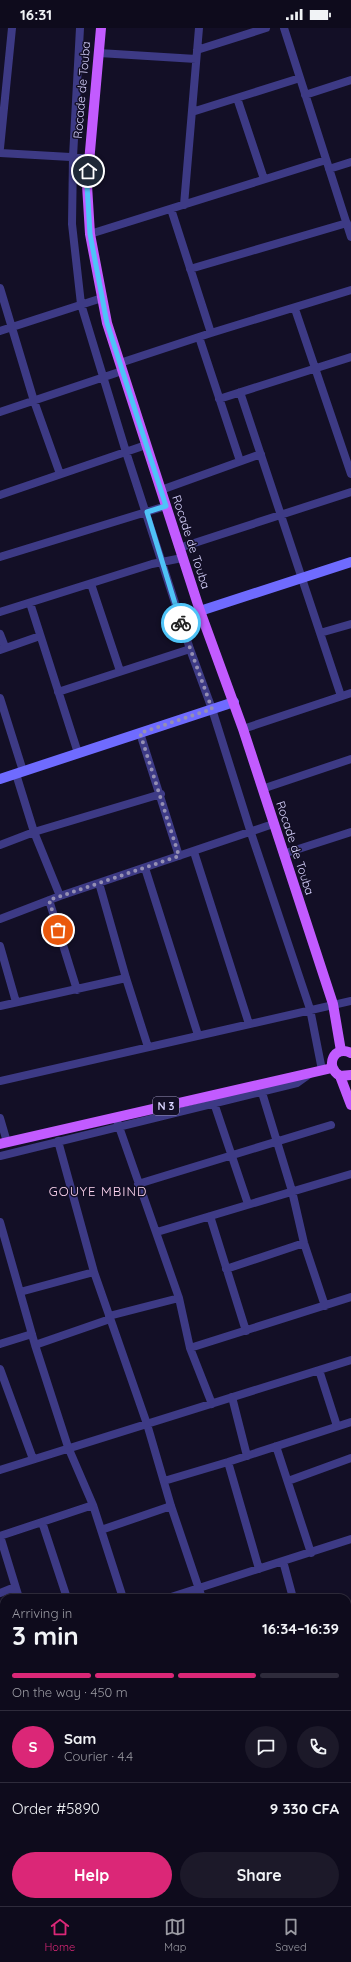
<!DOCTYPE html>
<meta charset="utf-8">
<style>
:root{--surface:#0e0b1c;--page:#1c1929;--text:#f1f3f6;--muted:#9b9ba3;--line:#2e2b3b;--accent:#db2777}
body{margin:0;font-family:Quicksand,sans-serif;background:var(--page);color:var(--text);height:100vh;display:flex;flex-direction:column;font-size:15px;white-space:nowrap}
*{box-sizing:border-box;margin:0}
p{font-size:13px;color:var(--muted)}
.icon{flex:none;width:22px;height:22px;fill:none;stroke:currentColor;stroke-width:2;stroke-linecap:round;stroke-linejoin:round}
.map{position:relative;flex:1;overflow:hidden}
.sheet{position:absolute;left:0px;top:1566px;width:351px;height:312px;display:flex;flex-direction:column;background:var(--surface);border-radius:12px 12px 0 0;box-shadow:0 2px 6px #0003,0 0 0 1px var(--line)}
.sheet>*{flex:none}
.pin{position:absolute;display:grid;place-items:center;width:34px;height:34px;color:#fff;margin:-17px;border:2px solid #fff;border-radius:50%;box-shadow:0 1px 4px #0007}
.courier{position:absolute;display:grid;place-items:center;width:40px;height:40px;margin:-20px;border:3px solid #4fc3f7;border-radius:50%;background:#fff;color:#222;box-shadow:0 1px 5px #0007}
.head em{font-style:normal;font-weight:700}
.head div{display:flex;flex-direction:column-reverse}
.head{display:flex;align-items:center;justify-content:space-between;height:68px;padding:0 12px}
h1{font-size:26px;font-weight:700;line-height:30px}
.bar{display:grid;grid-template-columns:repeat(4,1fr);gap:6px 4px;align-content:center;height:48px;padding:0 12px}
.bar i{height:5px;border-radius:3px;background:var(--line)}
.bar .selected{background:var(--accent)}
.bar p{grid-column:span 4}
.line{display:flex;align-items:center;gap:10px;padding:0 12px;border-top:1px solid var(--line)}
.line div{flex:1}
.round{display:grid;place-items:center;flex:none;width:42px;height:42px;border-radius:21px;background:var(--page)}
.cta{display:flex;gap:8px;margin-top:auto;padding:8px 12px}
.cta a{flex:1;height:46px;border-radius:24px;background:var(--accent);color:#fff;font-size:16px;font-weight:700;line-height:46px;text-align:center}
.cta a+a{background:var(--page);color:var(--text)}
.status{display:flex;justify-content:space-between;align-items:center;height:28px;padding:0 20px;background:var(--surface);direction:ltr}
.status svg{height:11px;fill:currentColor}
.tabs{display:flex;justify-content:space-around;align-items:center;height:56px;border-top:1px solid var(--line);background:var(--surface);font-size:11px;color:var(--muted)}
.tabs a{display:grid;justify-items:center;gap:2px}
.tabs .selected{color:var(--accent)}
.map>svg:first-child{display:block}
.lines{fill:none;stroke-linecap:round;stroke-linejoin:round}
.street{stroke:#3d3a85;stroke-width:8}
.secondary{stroke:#6f6bff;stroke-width:10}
.primary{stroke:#c25bff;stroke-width:10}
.done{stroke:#948fb3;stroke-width:4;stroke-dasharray:0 7.2}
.route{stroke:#4fc3f7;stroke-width:5}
.labels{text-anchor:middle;stroke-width:3;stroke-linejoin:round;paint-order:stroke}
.shield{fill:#130f26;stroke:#9e99be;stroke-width:1}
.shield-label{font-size:11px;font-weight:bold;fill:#d9d4ff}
.street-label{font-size:12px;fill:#d9d4ff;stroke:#130f26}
.neighbourhood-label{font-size:13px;letter-spacing:1px;fill:#ffd6f0;stroke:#130f26}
</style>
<div class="status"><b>16:31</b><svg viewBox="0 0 49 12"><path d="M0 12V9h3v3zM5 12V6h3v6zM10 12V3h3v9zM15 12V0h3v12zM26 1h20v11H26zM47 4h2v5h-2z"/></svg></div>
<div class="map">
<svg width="351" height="1878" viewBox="0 0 351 1878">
<rect width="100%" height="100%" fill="#130f26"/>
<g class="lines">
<path class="street" d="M80 0 73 129 72 196 81 276 126 424 190 621 212 681 251 805 310 981 322 1042
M284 0 351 209
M197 22 266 0
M99 25 196 31
M305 67 351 52
M237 70 264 151
M192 84 300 50
M0 120 12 0
M0 125 88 130
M329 141 351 134
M184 177 199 0
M171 181 211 305
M90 206 326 132
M190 241 347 195
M0 260 34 373 60 446
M295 281 351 446
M0 303 102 270
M199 309 240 433
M120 335 211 305 351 262
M240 364 341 668
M219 371 351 329
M0 384 122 343
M161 462 261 426
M0 467 146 417
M179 520 351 464
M0 529 166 478
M91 556 120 643
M30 575 78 725
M0 584 152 536 182 530
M320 605 351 596
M0 606 5 619
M0 622 40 608
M58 664 190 621
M0 670 23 743
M243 701 351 665
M140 705 179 828
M16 746 34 804 60 868
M262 761 351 731
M0 817 34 804 161 766
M194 824 249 996
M283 826 351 804
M145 840 198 1007
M99 855 126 950 148 1019
M49 872 77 962
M0 891 60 868 273 796
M0 918 16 974
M0 978 126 950
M0 1053 351 973
M260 1058 292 1163 304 1215 325 1278
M214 1075 248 1176
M0 1090 7 1114
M117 1093 179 1270 190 1320 212 1376
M58 1113 94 1244 147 1396 171 1478 202 1570
M0 1128 297 1055 311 1045
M138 1156 331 1097
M210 1188 246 1303
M0 1194 35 1317 68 1419 93 1477 123 1570
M157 1204 351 1146
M226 1241 304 1215
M20 1264 94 1244
M109 1288 179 1270
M0 1316 32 1306
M35 1317 110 1291
M190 1320 351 1269
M0 1341 33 1431
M319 1342 337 1398
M232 1369 247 1428
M276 1418 311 1525
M228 1434 259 1541
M0 1442 351 1332
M164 1453 228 1434 351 1394
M288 1453 351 1430
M42 1494 67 1570
M101 1502 171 1478
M0 1508 93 1477
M0 1508 19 1570
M283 1533 293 1570
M0 1565 15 1559
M168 1570 351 1511
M0 1630 4 1629
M347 1682 351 1681
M347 1739 351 1738
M0 1792 4 1790
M347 1812 351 1824
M347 1863 351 1861
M53 1874 54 1878
M116 1874 117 1878
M221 1874 222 1878
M301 1877 311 1874
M140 1878 153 1874"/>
<path class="secondary" d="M200 583 351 534
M0 751 234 674
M347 1600 351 1599
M0 1712 4 1710"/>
<path class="primary" d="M101 0 87 157 90 206 107 295 200 583 243 701 333 976 341 1023
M351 1025C334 1016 324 1039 340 1048L351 1047
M340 1048 351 1077
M0 1116 332 1040"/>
</g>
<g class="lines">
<path class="done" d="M58 902 49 872 179 828 140 705 212 681 181 595"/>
<path class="route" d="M88 143 87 157 90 206 107 295 166 478 147 484 181 595"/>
</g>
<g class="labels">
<rect class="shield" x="153" y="1069" width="26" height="18" rx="3"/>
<g class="shield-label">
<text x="166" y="1082">N 3</text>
</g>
<g class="street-label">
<text transform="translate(82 62) rotate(-85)" y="4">Rocade de Touba</text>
<text transform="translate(191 514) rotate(72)" y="4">Rocade de Touba</text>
<text transform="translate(295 820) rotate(72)" y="4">Rocade de Touba</text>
</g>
<g class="neighbourhood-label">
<text x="98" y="1168">GOUYE MBIND</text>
</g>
</g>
</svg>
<div class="pin" style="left:58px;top:902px;background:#ea580c"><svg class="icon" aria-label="bag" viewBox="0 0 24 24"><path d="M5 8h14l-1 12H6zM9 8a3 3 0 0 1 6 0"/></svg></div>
<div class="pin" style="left:88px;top:143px;background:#1f2937"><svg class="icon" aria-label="home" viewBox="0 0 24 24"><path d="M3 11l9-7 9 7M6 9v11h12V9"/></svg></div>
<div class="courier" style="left:181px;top:595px"><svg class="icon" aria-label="bike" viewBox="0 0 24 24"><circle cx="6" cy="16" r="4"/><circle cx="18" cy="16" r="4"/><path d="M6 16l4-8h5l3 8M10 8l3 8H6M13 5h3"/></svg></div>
<section class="sheet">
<div class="head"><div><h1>3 min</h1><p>Arriving in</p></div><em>16:34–16:39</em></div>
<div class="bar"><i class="selected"></i><i class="selected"></i><i class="selected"></i><i></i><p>On the way · 450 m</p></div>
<div class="line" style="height:72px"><b class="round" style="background:var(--accent);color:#fff">S</b><div><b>Sam</b><p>Courier · 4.4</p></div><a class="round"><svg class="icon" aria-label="chat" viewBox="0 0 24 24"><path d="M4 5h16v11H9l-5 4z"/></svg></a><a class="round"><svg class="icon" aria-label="phone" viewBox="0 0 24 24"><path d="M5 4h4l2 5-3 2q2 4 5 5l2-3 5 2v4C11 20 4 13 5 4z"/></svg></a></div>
<div class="line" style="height:52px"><div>Order #5890</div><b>9 330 CFA</b></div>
<div class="cta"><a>Help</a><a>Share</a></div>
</section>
</div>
<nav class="tabs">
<a class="selected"><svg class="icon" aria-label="home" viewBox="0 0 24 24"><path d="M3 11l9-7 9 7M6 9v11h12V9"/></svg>Home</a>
<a><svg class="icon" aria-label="map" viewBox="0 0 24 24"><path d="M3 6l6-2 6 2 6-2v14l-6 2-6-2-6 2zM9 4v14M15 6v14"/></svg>Map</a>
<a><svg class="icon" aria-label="saved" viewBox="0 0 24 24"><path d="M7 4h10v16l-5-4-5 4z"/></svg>Saved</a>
</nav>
